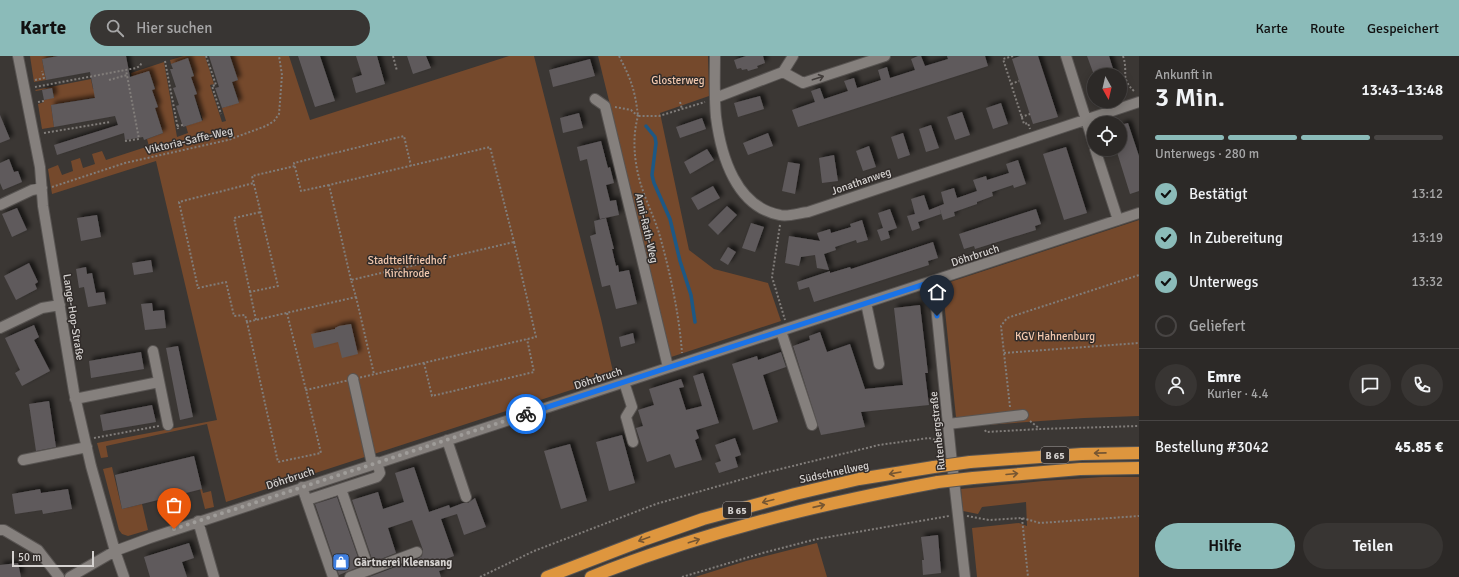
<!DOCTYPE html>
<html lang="de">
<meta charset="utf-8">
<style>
:root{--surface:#2c2927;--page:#383533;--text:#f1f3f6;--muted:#a6a6a7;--line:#484544;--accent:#8bbbb9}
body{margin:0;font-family:Signika,sans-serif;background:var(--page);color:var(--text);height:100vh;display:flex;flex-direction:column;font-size:15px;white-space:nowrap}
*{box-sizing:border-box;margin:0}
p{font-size:13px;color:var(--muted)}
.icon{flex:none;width:22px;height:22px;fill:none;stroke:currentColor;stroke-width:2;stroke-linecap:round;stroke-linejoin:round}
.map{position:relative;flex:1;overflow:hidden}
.side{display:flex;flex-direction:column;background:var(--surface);width:320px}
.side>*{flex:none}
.needle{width:26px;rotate:172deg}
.tools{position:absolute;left:1087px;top:12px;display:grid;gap:8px}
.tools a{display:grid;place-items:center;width:40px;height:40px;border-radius:50%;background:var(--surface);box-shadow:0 2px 10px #0003,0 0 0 1px var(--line);font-size:20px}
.scale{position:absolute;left:12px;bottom:10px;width:82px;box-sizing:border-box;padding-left:4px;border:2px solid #d5d2d0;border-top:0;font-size:11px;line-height:14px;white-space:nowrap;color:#d5d2d0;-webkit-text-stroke:3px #312c2a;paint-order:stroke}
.pin{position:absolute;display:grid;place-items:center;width:34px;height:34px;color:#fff;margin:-41px -17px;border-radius:50% 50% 50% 0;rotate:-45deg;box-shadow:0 0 4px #0007}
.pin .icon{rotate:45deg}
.courier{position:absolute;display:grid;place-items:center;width:40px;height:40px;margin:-20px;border:3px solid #1a73e8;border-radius:50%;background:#fff;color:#222;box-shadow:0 1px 5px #0007}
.summary em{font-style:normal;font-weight:600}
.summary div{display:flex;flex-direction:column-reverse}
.summary{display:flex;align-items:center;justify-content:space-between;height:68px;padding:0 16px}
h1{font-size:26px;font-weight:600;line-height:30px}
.bar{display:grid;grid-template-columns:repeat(4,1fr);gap:6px 4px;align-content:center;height:48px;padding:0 16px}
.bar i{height:5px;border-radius:3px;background:var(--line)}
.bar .selected{background:var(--accent)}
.bar p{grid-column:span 4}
.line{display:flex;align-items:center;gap:10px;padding:0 16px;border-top:1px solid var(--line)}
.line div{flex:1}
.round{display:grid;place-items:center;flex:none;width:42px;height:42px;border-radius:21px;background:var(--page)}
ol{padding:0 16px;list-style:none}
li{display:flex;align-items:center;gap:12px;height:44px}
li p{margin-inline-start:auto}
li .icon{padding:4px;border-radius:50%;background:var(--accent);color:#111;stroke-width:4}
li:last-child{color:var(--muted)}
li i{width:22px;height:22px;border:2px solid var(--line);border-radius:50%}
.cta{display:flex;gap:8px;margin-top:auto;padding:8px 16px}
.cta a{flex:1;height:46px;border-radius:24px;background:var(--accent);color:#111;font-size:16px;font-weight:600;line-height:46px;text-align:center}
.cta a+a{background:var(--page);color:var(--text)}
header{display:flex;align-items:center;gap:24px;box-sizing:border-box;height:56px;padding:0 20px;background:var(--accent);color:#111}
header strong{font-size:19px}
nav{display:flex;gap:22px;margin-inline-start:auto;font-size:14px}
.search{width:280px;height:36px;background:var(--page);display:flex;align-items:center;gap:10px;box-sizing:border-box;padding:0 14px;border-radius:22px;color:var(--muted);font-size:15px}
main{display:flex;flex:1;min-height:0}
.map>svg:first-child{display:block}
.green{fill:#75492c}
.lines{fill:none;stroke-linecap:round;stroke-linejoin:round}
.stream{stroke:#1d5885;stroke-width:3.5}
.building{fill:#5f5a5c;filter:url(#shadow)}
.minor-casing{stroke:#585452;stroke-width:12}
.highway-casing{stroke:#585452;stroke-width:14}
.path{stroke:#817d7a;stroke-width:2;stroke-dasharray:2 2;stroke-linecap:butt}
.minor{stroke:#85807d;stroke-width:10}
.highway{stroke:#de963e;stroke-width:12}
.highway-bridge-casing{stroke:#585452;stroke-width:14;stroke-linecap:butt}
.highway-bridge{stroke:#de963e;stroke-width:12}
.oneway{stroke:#423d3b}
.oneway2{stroke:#765632}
.done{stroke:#9f9c99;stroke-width:4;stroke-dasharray:0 7.2}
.route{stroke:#1a73e8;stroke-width:5}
.labels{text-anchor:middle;stroke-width:3;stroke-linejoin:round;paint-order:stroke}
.shield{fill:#312c2a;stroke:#a4a09e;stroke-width:1}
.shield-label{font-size:10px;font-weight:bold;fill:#d5d2d0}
.park-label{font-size:11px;fill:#f2c8ae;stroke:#312c2a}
.street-label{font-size:11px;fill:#d5d2d0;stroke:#312c2a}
.poi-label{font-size:11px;font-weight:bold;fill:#d5d2d0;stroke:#312c2a;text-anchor:start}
</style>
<header>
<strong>Karte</strong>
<div class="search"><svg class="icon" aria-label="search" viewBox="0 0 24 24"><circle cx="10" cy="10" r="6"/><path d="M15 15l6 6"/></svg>Hier suchen</div>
<nav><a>Karte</a><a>Route</a><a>Gespeichert</a></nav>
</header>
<main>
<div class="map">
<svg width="1139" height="521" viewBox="0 0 1139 521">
<defs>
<filter id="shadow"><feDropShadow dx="3.5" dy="-3.5" stdDeviation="2" flood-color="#0009"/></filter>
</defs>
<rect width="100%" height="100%" fill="#3b3734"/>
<path class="green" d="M30 0H59L42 3 46 24 34 26Z
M184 0H205L214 28 210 29 222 66 226 65 222 52 239 46 232 26 238 24 230 0H289L310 64 509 0H534L601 263 614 320 226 446 207 368 106 390 108 401 101 402 97 387 217 364 156 105 52 138 48 113 58 109 62 119 73 115 71 105 80 102 83 112 95 108 92 98 102 95 106 104 149 90 147 83 163 77 155 52 158 51 152 34 155 32 149 16 132 21 131 17 164 6 177 81 188 77 186 70 203 64 194 39 197 38 191 21 194 19 188 3 171 8 170 4Z
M598 0H708L709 40 660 57 689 194 714 213 768 227 781 265 662 304 602 60 612 57Z
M91 23 93 33 104 32 105 40 51 49 54 71 42 73 38 48 44 46V44L54 41 52 32 36 35 35 34Z
M1139 164V360L1084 362 957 371 943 235 947 227Z
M112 411 122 453 142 448 148 474 128 480 122 478 119 474 103 413Z
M1103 421H1139V521H977L972 472 1019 467 1027 470 1026 446 982 451 978 458 963 455 961 433 1043 425Z
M200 433H202L203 437 211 435 214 451 205 453Z
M817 487 827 521H695L746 505Z"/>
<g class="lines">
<path class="stream" d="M646 70 655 81 656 87 652 119 654 127 670 163 680 205 691 239 695 266"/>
</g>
<path class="building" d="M58 0H126L130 21 149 15 155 33 152 34 158 51 155 52 163 77 144 84 143 81 125 84 124 77 57 99 54 89 118 69 115 60 54 71 51 49 95 42 90 16 46 24 42 3Z
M209 0H230L238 24 232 26 239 47 222 52 215 32 219 31Z
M298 0H320L335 45 315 51Z
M356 0H377L385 28 356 37 352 22 362 19Z
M407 0H426L431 12 413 18Z
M746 0H763L765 7 757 10 758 12 748 15 747 13 742 14 741 12 737 13 734 4Z
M918 0H921L925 10 948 3 947 0H985L988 10 798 71 792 54 815 46 811 35 820 32 824 43 848 35 844 25 854 22 857 32 881 24 878 14 887 11 890 22 915 14 911 3Z
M1020 0H1038L1058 61 1033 68 1012 3Z
M1087 0H1109L1115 19H1094Z
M188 2 194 20 191 21 197 38 194 39 202 65 183 71 176 50 179 49 173 32 176 31 170 13H173L171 8Z
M590 3 595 20 553 31 549 14Z
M52 32 54 42 44 44 42 34Z
M760 40 764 53 738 61 734 47Z
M1001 47 1008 68 993 73 986 52Z
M962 56 970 79 955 84 947 61Z
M579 57 583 72 563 77 560 62Z
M0 59 10 83 0 87Z
M702 62 706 73 680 82 676 71Z
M1128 67 1139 100V135L1130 138 1116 93H1120V69Z
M931 69 939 92 926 96 919 73Z
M768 77 773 90 748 99 743 87Z
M903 77 910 99 898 103 891 81Z
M601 85 608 112 610 111 614 127 606 129 610 145 616 144 619 159 600 163 587 103 580 105 577 91Z
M869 90 876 111 863 115 856 95Z
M1066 91 1087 157 1064 164 1043 98Z
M707 93 714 104 690 118 684 106Z
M834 99 838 125 822 127 819 102Z
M9 103 14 116 18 115 22 126 3 134 0 127V107Z
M1018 104 1026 128 1014 132 1013 129 992 136 993 140 977 146V148L954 156 955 160 943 164 939 150 944 148 941 136 954 132 957 142 977 135 973 124 986 120 987 124 1009 117 1006 108Z
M788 106 800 108 795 138 782 135Z
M713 130 720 142 698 154 691 142Z
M924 139 929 154 939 150 941 158 918 166 920 172 912 175 907 160 915 158 911 143Z
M727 150 737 159 718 179 708 169Z
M17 152 27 174 12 181 2 158Z
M890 153 897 172 888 175 890 182 881 185 877 174 883 172 878 157Z
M1036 153 1041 168 1035 170 1036 174 975 193 974 190 964 193 959 178Z
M97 159 101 181 81 185 77 162Z
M606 162 614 193H612L616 210 618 209 619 216 629 214 637 248 616 253 610 229 602 231 590 180 596 178 594 165Z
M862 164 868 184 857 187 856 184 835 191 836 194 824 198 829 214 817 212 815 199 801 201 799 210 785 207 789 180 820 185 817 177 830 173 831 177 851 171 850 168Z
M751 167 764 171 755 196 742 192Z
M933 186 938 202 928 205 929 209 814 246 809 231 799 234 797 226 830 215V217L850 211 851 213Z
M728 191 736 196 728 209 720 204Z
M151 204 153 216 134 219 132 207Z
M29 207 38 226 35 228 37 233 16 244 4 220Z
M86 211 87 218 92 217 96 237 104 236 106 248 88 251 84 231 79 232 76 213Z
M152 247 153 255 164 254 166 272 145 274 141 248Z
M920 249 928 317H925L929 349 861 356 865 371 821 379 793 290 810 284 809 280 820 276 827 296 850 288 865 333 903 329 894 252Z
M351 268 358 298 342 302 338 286 314 292 311 278 335 273V272L339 270Z
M34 269 39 281 34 284 50 315 22 330 15 317 20 314 5 282Z
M633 277 635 287 621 291 619 281Z
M178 290 193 361 180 364 166 292Z
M141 296 144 313 91 322 89 305Z
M781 296 786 311 763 319 778 366 753 374 732 308 757 300 758 304Z
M703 317 719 367 696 374 699 382 695 384 702 404 675 412 670 398 647 406 636 372 643 370 638 354 654 349 649 333 681 323 684 331 679 332 686 354 702 350 693 320Z
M49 345 56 391 36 395 29 348Z
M152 349 156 366 103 375 100 359Z
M622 379 635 427 609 435 596 386Z
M735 382 741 399 735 401 738 411 719 417 715 407 721 405 715 389Z
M570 388 587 445 561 453 544 395Z
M194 400 202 433 122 453 115 419Z
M414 411 429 456 449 449 450 452 463 447H468L475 442 486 471 464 479 457 458 441 463 454 500 443 504 446 513 439 515 441 521H369L419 502 422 500 423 494 412 464 388 472 396 497 373 506 352 444 378 436 383 453 404 446 395 417Z
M40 433 41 437 68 433 72 453 43 458 42 454 15 458 12 438Z
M337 441 361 510 339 519 315 448Z
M938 479 941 517 923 519 922 504H924L921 481Z
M189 487 194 502 182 506 187 521H150L144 501Z
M18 507 21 521H0V509Z"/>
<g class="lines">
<defs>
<path id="minor" d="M18 0 40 111 43 150 74 336 91 410 115 495 124 521
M715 0C715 20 714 41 716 61 721 100 736 151 780 159 788 161 799 157 808 156L1139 46
M1066 0 1094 89
M783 16 803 27 885 0
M715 42 783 16 793 0
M595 43 605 50 668 311
M1095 93 1118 164
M0 149 32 134 42 132
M931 226 935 240 951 398 965 521
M866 247 879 308
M0 272 42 252 60 249
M781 275 812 369
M153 295 168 369
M353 323 372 408
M624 326 632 351 626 361 633 386
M75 343 159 326
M948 368 1023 359
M447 384 466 441
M23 404 87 391
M302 431 333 521
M341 433 369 514 350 521
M307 444 377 421 380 417 377 406
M198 465 214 521
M0 474H4L38 494 59 521
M369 514 417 496
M70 521 115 495 150 482 1139 157"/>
<path id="highway" d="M970 406 1082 398 1139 397
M973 422 1080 413 1139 412
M547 521 646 483 703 463 795 438 859 423 934 411
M591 521C703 476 819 448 938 426"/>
</defs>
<use href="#minor" class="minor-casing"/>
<use href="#highway" class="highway-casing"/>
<path class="path" d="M206 0 216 29 212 30 221 58
M393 0 397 15
M619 0C631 23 635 34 638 60H659L705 46
M1013 0 1003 3 1024 68 1028 67 1030 73
M1123 0C1129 18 1119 21 1135 36
M165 5 178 73
M35 24 44 22 42 15
M109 24 127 19
M1011 28 1019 25
M35 31 136 12 140 10 142 6
M38 46 44 45
M680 46 682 53
M615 51 631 54 638 60C632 82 634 106 641 129 646 145 654 161 659 177 670 216 679 257 682 297
M1021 61 1030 58
M177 70 183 69
M44 77 110 66
M125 85 139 83 126 14
M329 129 301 135 294 107 404 80 411 110
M52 131 125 107 228 84 266 70 274 65 279 58 282 19 279 0
M780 169 772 221 785 264
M514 186 536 281 306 334 321 397 278 406 247 266 356 241 351 224Z
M351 224 329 129 490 91 514 186
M250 236 234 162 261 156
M356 241 374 318
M287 257 306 334
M256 264 250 236 278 230 252 120 295 110
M247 266 245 259 234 260 226 226 198 232 179 146 254 127
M1004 297 1139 287
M424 307 432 340 534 316 527 283
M1010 351 1001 270 1007 262 1139 219
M1030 365 1040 373 1139 370
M985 374 986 376 1040 373
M94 382 159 370
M967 460 989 464 1022 462 1040 467 1139 460
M1022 462 1028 521
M480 521 534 495 656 448 764 417 879 389 929 382 939 385
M682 521 766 496 817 483 949 460"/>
<use href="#minor" class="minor"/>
<use href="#highway" class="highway"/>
<defs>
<path id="highway-bridge" d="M934 411 970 406
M938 426 973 422"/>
</defs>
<use href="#highway-bridge" class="highway-bridge-casing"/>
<use href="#highway-bridge" class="highway-bridge"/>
</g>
<defs><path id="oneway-shaft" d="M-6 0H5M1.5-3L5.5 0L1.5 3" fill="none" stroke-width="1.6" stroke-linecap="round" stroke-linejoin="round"/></defs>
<use class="oneway" href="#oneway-shaft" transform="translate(818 22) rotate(-18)"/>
<g class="oneway2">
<use href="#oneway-shaft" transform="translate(1100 397) rotate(179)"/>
<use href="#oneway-shaft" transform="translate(895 417) rotate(170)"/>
<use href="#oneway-shaft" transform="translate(1012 418) rotate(-5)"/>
<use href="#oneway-shaft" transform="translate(768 445) rotate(165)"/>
<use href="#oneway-shaft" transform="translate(819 450) rotate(-13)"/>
<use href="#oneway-shaft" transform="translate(644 483) rotate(160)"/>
<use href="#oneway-shaft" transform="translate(694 485) rotate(-18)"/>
</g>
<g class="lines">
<path class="done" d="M174 473 526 358"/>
<path class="route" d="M526 358 931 226 935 240 937 260"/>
</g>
<defs>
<symbol id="shop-square" viewBox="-11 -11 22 22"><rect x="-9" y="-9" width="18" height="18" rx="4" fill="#3f7fe0" stroke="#312c2a"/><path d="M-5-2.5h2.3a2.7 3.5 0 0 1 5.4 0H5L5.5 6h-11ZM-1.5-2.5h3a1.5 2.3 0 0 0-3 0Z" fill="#fff"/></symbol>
</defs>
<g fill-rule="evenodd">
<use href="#shop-square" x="331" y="496" width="20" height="20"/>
</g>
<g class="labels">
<g class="shield">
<rect x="1041" y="391" width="28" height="16" rx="3"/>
<rect x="723" y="446" width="28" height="16" rx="3"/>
</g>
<g class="shield-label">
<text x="1055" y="403">B 65</text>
<text x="737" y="458">B 65</text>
</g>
<g class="park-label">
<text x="678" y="28">Glosterweg</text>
<text x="407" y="208">Stadtteilfriedhof<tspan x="407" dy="13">Kirchrode</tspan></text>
<text x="1055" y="284">KGV Hahnenburg</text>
</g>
<g class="street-label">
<text transform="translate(189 84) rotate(-13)" y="4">Viktoria-Saffe-Weg</text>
<text transform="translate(861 125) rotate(-19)" y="4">Jonathanweg</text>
<text transform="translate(647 172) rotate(77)" y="4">Anni-Rath-Weg</text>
<text transform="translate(975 199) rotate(-18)" y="4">Döhrbruch</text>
<text transform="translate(74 261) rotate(81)" y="4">Lange-Hop-Straße</text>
<text transform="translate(598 322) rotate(-18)" y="4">Döhrbruch</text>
<text transform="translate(937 375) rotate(-96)" y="4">Rutenbergstraße</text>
<text transform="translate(834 416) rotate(-12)" y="4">Südschnellweg</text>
<text transform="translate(290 422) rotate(-18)" y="4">Döhrbruch</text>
</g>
<g class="poi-label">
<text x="354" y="510">Gärtnerei Kleensang</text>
</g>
</g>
</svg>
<div class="tools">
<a><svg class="needle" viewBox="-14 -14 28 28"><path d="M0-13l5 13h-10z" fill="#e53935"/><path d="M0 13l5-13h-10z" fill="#a6a6a7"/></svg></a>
<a><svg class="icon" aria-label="locate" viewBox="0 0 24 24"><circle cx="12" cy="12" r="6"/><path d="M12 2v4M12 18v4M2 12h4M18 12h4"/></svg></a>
</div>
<div class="scale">50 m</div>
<div class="pin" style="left:174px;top:473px;background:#ea580c"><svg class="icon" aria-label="bag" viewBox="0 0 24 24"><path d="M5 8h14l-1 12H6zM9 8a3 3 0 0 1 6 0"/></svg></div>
<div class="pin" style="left:937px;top:260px;background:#1f2937"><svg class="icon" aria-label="home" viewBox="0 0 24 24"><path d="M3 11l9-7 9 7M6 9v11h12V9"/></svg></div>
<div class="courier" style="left:526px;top:358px"><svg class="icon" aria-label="bike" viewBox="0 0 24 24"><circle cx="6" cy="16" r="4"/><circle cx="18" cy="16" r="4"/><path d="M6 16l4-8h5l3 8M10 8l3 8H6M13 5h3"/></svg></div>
</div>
<section class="side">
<div class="summary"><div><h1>3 Min.</h1><p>Ankunft in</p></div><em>13:43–13:48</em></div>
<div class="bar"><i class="selected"></i><i class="selected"></i><i class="selected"></i><i></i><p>Unterwegs · 280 m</p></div>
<ol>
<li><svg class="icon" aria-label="check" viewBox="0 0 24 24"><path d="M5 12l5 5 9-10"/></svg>Bestätigt<p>13:12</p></li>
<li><svg class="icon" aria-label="check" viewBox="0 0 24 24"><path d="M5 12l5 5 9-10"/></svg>In Zubereitung<p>13:19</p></li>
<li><svg class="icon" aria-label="check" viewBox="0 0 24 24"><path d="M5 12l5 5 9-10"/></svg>Unterwegs<p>13:32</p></li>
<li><i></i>Geliefert</li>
</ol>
<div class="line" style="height:72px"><a class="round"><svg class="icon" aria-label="person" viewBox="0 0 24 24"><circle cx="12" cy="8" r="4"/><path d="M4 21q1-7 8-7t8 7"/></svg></a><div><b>Emre</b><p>Kurier · 4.4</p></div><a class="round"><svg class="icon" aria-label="chat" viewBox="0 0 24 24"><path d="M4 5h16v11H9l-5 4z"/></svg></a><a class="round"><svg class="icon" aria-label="phone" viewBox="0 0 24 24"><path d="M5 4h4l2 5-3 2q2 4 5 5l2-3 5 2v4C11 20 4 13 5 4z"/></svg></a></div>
<div class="line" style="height:52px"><div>Bestellung #3042</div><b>45.85 €</b></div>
<div class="cta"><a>Hilfe</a><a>Teilen</a></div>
</section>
</main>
